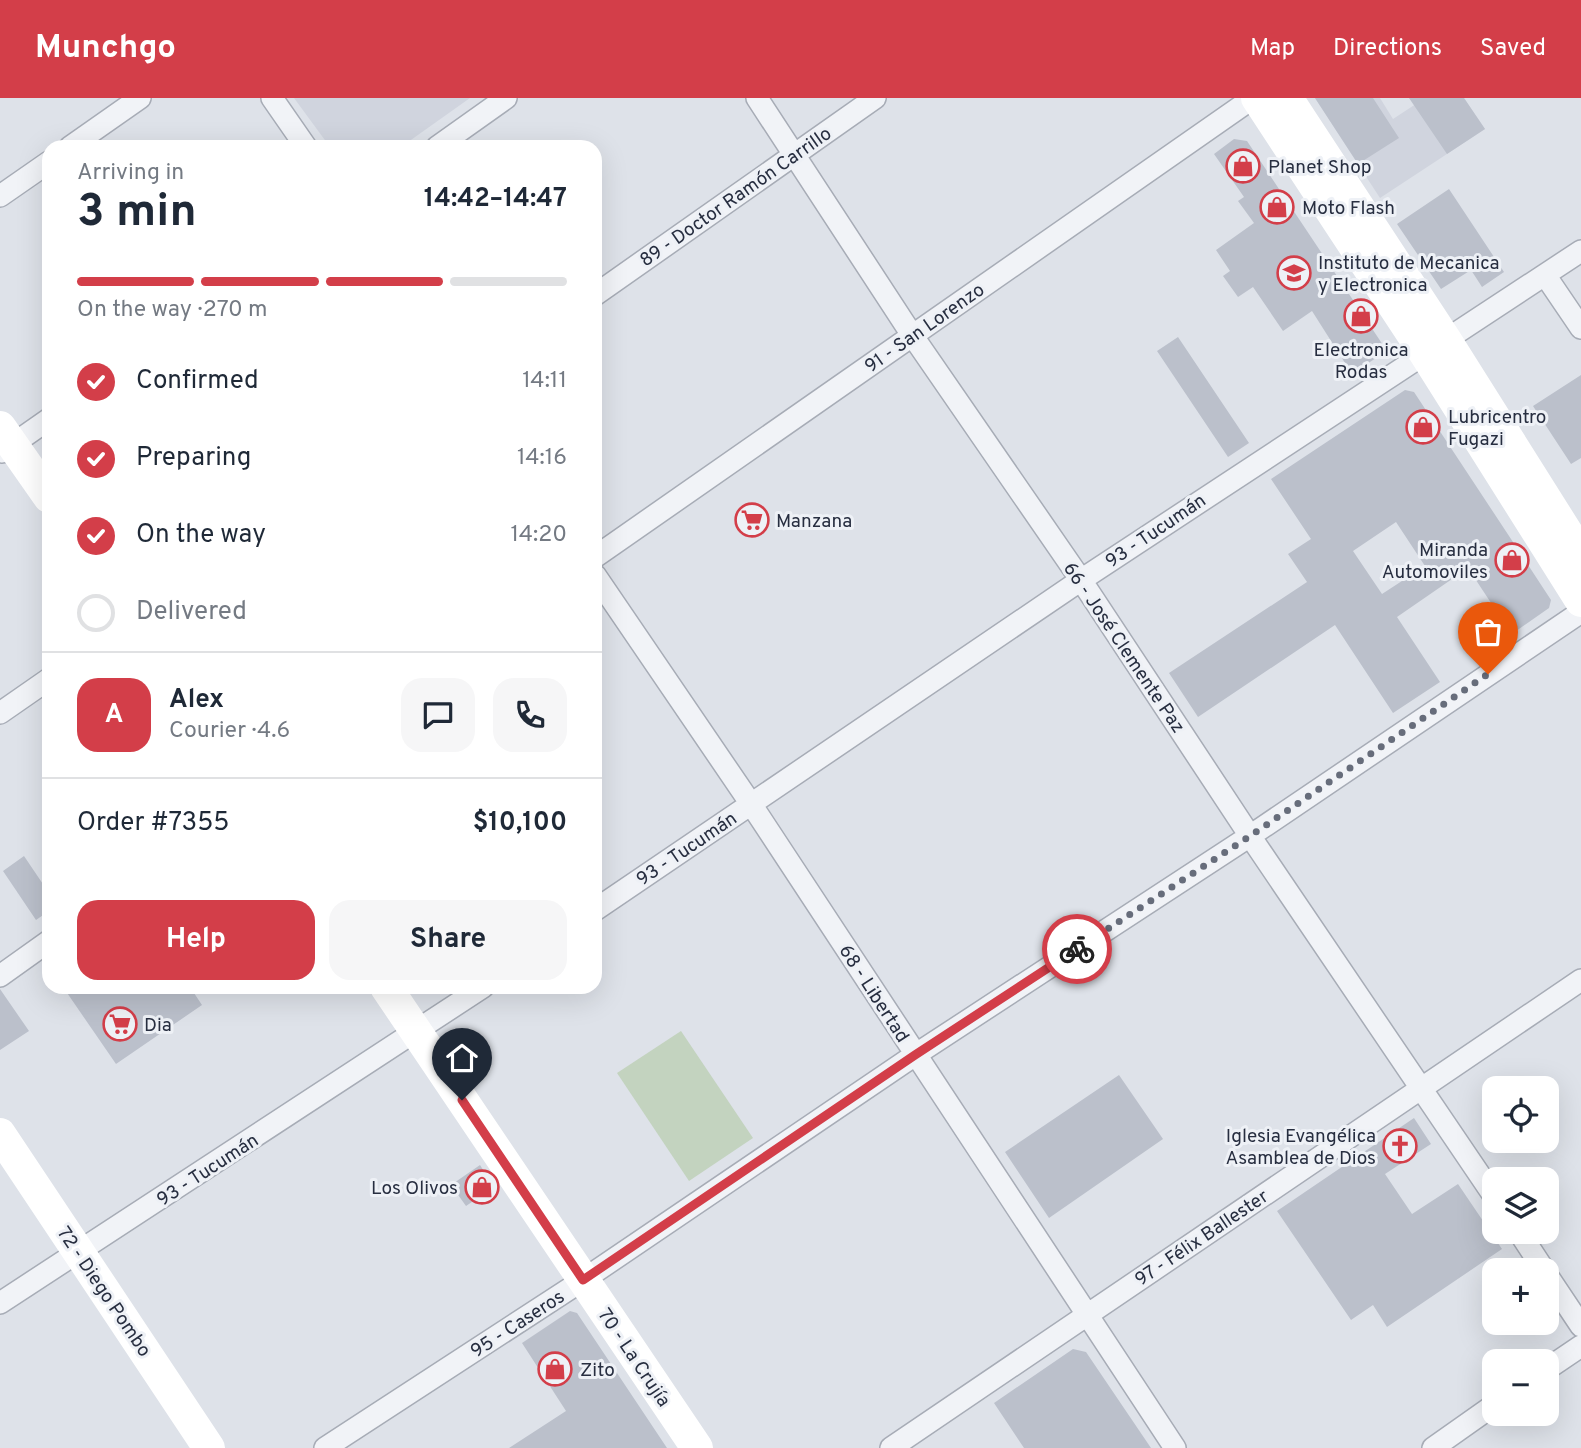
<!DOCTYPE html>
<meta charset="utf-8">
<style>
:root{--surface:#fff;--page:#f6f6f7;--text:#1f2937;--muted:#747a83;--line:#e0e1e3;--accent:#d33e49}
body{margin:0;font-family:Overpass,sans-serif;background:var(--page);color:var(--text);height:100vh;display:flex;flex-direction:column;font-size:26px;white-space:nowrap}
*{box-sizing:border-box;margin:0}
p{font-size:23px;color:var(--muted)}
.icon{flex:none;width:38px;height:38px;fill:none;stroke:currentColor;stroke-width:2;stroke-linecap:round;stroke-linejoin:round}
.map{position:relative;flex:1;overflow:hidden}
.sheet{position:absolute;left:42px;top:42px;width:560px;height:854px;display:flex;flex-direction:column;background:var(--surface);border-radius:21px;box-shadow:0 7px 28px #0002}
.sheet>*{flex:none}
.controls{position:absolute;left:1482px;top:978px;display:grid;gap:14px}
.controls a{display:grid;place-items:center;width:77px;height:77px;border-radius:14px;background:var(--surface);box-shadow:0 7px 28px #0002;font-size:35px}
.pin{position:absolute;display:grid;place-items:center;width:60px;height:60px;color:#fff;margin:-72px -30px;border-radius:50% 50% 50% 0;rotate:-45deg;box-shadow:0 0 7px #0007}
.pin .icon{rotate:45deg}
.courier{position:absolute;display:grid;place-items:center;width:70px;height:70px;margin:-35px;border:5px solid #d33e49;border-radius:50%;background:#fff;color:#222;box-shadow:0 2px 9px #0007}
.overview em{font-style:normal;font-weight:700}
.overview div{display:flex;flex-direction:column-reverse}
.overview{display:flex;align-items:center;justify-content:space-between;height:119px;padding:0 35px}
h1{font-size:46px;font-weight:700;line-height:52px}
.bar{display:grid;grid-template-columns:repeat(4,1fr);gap:10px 7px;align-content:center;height:84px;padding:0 35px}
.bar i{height:9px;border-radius:5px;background:var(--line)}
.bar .selected{background:var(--accent)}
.bar p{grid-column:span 4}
.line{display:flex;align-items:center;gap:18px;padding:0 35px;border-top:2px solid var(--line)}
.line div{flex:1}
.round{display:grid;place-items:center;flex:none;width:74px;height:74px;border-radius:21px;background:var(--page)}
ol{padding:0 35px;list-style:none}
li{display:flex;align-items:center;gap:21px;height:77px}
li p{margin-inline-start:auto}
li .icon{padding:7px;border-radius:50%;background:var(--accent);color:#fff;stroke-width:4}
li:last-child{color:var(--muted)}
li i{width:38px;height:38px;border:4px solid var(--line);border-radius:50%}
.primary-button{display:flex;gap:14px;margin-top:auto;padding:14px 35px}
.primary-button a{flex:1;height:80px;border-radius:21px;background:var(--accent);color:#fff;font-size:28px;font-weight:700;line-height:80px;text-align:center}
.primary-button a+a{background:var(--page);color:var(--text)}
header{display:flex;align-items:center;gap:42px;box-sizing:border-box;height:98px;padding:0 35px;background:var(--accent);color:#fff}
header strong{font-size:33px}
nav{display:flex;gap:38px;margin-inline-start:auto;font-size:24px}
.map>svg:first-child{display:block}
.built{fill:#d0d4de}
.green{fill:#c3d3bf}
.building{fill:#bbc0cb;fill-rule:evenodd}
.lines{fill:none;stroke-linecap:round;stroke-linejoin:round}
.street-casing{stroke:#a7acb6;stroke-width:24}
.street{stroke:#f1f3f7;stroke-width:21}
.secondary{stroke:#fff;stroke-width:32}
.done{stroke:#676d7b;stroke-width:7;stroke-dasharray:0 12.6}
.route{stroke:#d33e49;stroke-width:9}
.labels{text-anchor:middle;stroke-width:6;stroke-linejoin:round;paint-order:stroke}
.poi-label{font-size:19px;fill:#272e40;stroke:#eef1f6;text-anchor:start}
.street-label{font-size:19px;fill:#272e40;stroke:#eef1f6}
</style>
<header>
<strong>Munchgo</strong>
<nav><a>Map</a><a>Directions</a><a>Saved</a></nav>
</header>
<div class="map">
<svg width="1581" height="1350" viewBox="0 0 1581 1350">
<rect width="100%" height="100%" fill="#dee2e9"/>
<path class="built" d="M294 0H470L401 49H330Z
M1315 0H1380L1393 21 1425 0H1464L1485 31 1380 100Z"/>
<path class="green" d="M681 933 753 1040 689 1083 617 975Z"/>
<path class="building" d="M1315 0H1373L1399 40 1358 66Z
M1409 0H1464L1485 31 1447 56Z
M1234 41 1247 43 1383 247 1382 256 1352 276 1312 213 1283 233 1253 189 1238 199 1223 178 1230 173 1216 152 1254 125 1238 103 1244 99 1214 56Z
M1449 91 1504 174 1482 189 1471 172 1441 191 1397 126Z
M1178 239 1249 345 1228 359 1157 253Z
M1581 277V360L1571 366 1533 308Z
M1405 292 1414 294 1511 441 1551 502 1549 510 1509 538 1494 516 1497 514 1468 470 1397 519 1440 584 1393 615 1335 527 1198 619 1169 575 1307 484 1288 456 1311 441 1271 381ZM1396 424 1425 468 1382 496 1353 453Z
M24 758 49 795V813L36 822 3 773Z
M63 889H190L202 907 116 966Z
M0 891 29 933 0 952Z
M1119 977 1163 1041 1049 1120 1005 1054Z
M1414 1020 1431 1046 1385 1076 1412 1116 1458 1086 1502 1151 1387 1229 1373 1207 1351 1222 1277 1113Z
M480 1067 494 1089 466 1108 451 1087Z
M570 1213 577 1215 667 1350H509L566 1313 522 1245Z
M1073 1251 1086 1254 1151 1350H1024L994 1305Z"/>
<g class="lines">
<defs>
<path id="street" d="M272 0 306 49
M757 0 912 237 1081 482 1250 738 1494 1098
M70 49 140 0
M437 49 506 0
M0 98 49 64
M1545 177 1581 230
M595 197 875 0
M2 354 49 321
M595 459 1253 0
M595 477 751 706 1175 1350
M0 615 49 581
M595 812 1081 482 1581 153
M0 878 49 843
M1519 1134 1544 1172
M1547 1177 1581 1228
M0 1205 483 889
M1547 1271 1581 1248
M325 1350 583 1182 915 957 1250 738 1581 514
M891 1350 1581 882
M1433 1350 1494 1307"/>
</defs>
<use href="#street" class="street-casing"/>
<use href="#street" class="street"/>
<path class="secondary" d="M1257 0 1424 254 1581 503
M1287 0 1445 241 1581 457
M0 329 49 399
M386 889 697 1350
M0 1036 209 1350"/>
</g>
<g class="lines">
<path class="done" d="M1077 851 1250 738 1488 576"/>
<path class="route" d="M462 1002 583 1182 915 957 1077 851"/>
</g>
<defs>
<symbol id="shop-ring" viewBox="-11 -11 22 22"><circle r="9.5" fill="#eef1f6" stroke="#d33e49" stroke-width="1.5"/><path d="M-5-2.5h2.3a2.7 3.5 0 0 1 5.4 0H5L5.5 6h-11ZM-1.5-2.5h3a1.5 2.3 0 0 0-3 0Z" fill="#d33e49"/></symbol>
<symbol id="university-ring" viewBox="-11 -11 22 22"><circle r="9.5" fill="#eef1f6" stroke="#d33e49" stroke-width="1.5"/><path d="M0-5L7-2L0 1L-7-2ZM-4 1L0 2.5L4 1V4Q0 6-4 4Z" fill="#d33e49"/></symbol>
<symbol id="supermarket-ring" viewBox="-11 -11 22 22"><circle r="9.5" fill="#eef1f6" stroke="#d33e49" stroke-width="1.5"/><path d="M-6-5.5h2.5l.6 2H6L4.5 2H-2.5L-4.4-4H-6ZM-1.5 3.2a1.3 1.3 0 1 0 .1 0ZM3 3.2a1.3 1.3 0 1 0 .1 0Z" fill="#d33e49"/></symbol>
<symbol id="church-ring" viewBox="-11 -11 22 22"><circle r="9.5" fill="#eef1f6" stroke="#d33e49" stroke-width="1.5"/><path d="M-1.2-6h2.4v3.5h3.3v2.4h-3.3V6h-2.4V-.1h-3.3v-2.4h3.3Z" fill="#d33e49"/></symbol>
</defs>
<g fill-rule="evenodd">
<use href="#shop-ring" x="1224" y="49" width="38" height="38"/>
<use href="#shop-ring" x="1258" y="90" width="38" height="38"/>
<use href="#university-ring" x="1275" y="156" width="38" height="38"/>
<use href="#shop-ring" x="1342" y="199" width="38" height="38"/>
<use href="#shop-ring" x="1404" y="310" width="38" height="38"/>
<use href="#supermarket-ring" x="733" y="403" width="38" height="38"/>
<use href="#shop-ring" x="1493" y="443" width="38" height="38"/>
<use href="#supermarket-ring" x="101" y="907" width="38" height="38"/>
<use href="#church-ring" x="1381" y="1029" width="38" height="38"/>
<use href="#shop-ring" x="463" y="1070" width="38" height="38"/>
<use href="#shop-ring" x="536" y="1252" width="38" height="38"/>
</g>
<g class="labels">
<g class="poi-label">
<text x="1268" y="75">Planet Shop</text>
<text x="1302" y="116">Moto Flash</text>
<text x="1318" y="171">Instituto de Mecanica<tspan x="1318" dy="22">y Electronica</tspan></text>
<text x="1361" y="258" text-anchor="middle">Electronica<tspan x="1361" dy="22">Rodas</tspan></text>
<text x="1448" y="325">Lubricentro<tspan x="1448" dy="22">Fugazi</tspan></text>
<text x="776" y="429">Manzana</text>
<text x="1488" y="458" text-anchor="end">Miranda<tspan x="1488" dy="22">Automoviles</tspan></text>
<text x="144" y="933">Dia</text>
<text x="1376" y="1044" text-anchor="end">Iglesia Evangélica<tspan x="1376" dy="22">Asamblea de Dios</tspan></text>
<text x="458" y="1096" text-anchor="end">Los Olivos</text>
<text x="580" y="1278">Zito</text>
</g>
<g class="street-label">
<text transform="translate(735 98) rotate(-35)" y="7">89 - Doctor Ramón Carrillo</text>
<text transform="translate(924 229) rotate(-35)" y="7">91 - San Lorenzo</text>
<text transform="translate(1155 432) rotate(-34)" y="7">93 - Tucumán</text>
<text transform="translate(1125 549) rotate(56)" y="7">66 - José Clemente Paz</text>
<text transform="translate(686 750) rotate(-34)" y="7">93 - Tucumán</text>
<text transform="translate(875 895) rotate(57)" y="7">68 - Libertad</text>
<text transform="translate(207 1071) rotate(-33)" y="7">93 - Tucumán</text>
<text transform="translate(1201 1139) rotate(-34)" y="7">97 - Félix Ballester</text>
<text transform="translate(105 1193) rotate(56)" y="7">72 - Diego Pombo</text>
<text transform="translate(517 1225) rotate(-33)" y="7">95 - Caseros</text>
<text transform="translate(635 1259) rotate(56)" y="7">70 - La Crujía</text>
</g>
</g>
</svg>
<div class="controls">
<a><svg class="icon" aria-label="locate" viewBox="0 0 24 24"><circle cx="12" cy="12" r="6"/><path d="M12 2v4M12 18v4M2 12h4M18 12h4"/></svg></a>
<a><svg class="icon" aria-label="layers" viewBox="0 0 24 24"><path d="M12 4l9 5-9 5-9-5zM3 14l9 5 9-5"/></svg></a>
<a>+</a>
<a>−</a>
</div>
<div class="pin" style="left:1488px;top:576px;background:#ea580c"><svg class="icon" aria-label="bag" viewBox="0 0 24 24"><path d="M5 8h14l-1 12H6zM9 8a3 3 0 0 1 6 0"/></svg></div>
<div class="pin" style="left:462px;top:1002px;background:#1f2937"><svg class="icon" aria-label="home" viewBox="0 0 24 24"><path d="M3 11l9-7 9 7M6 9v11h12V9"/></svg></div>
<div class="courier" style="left:1077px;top:851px"><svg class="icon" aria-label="bike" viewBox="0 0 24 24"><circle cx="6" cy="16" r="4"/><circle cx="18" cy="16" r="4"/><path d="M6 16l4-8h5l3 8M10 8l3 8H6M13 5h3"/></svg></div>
<section class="sheet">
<div class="overview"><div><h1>3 min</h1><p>Arriving in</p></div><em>14:42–14:47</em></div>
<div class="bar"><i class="selected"></i><i class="selected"></i><i class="selected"></i><i></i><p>On the way · 270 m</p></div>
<ol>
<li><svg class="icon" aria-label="check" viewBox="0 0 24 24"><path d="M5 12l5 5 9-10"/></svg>Confirmed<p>14:11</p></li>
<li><svg class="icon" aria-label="check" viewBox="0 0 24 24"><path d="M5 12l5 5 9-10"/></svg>Preparing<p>14:16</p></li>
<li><svg class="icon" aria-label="check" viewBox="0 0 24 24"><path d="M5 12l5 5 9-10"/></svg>On the way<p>14:20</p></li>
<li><i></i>Delivered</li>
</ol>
<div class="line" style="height:126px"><b class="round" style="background:var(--accent);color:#fff">A</b><div><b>Alex</b><p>Courier · 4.6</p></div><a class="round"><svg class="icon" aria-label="chat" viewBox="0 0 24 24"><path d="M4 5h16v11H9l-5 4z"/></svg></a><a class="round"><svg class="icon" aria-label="phone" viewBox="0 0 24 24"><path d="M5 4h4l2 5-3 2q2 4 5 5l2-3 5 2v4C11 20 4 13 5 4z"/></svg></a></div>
<div class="line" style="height:91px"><div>Order #7355</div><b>$10,100</b></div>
<div class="primary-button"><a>Help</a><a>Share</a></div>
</section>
</div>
